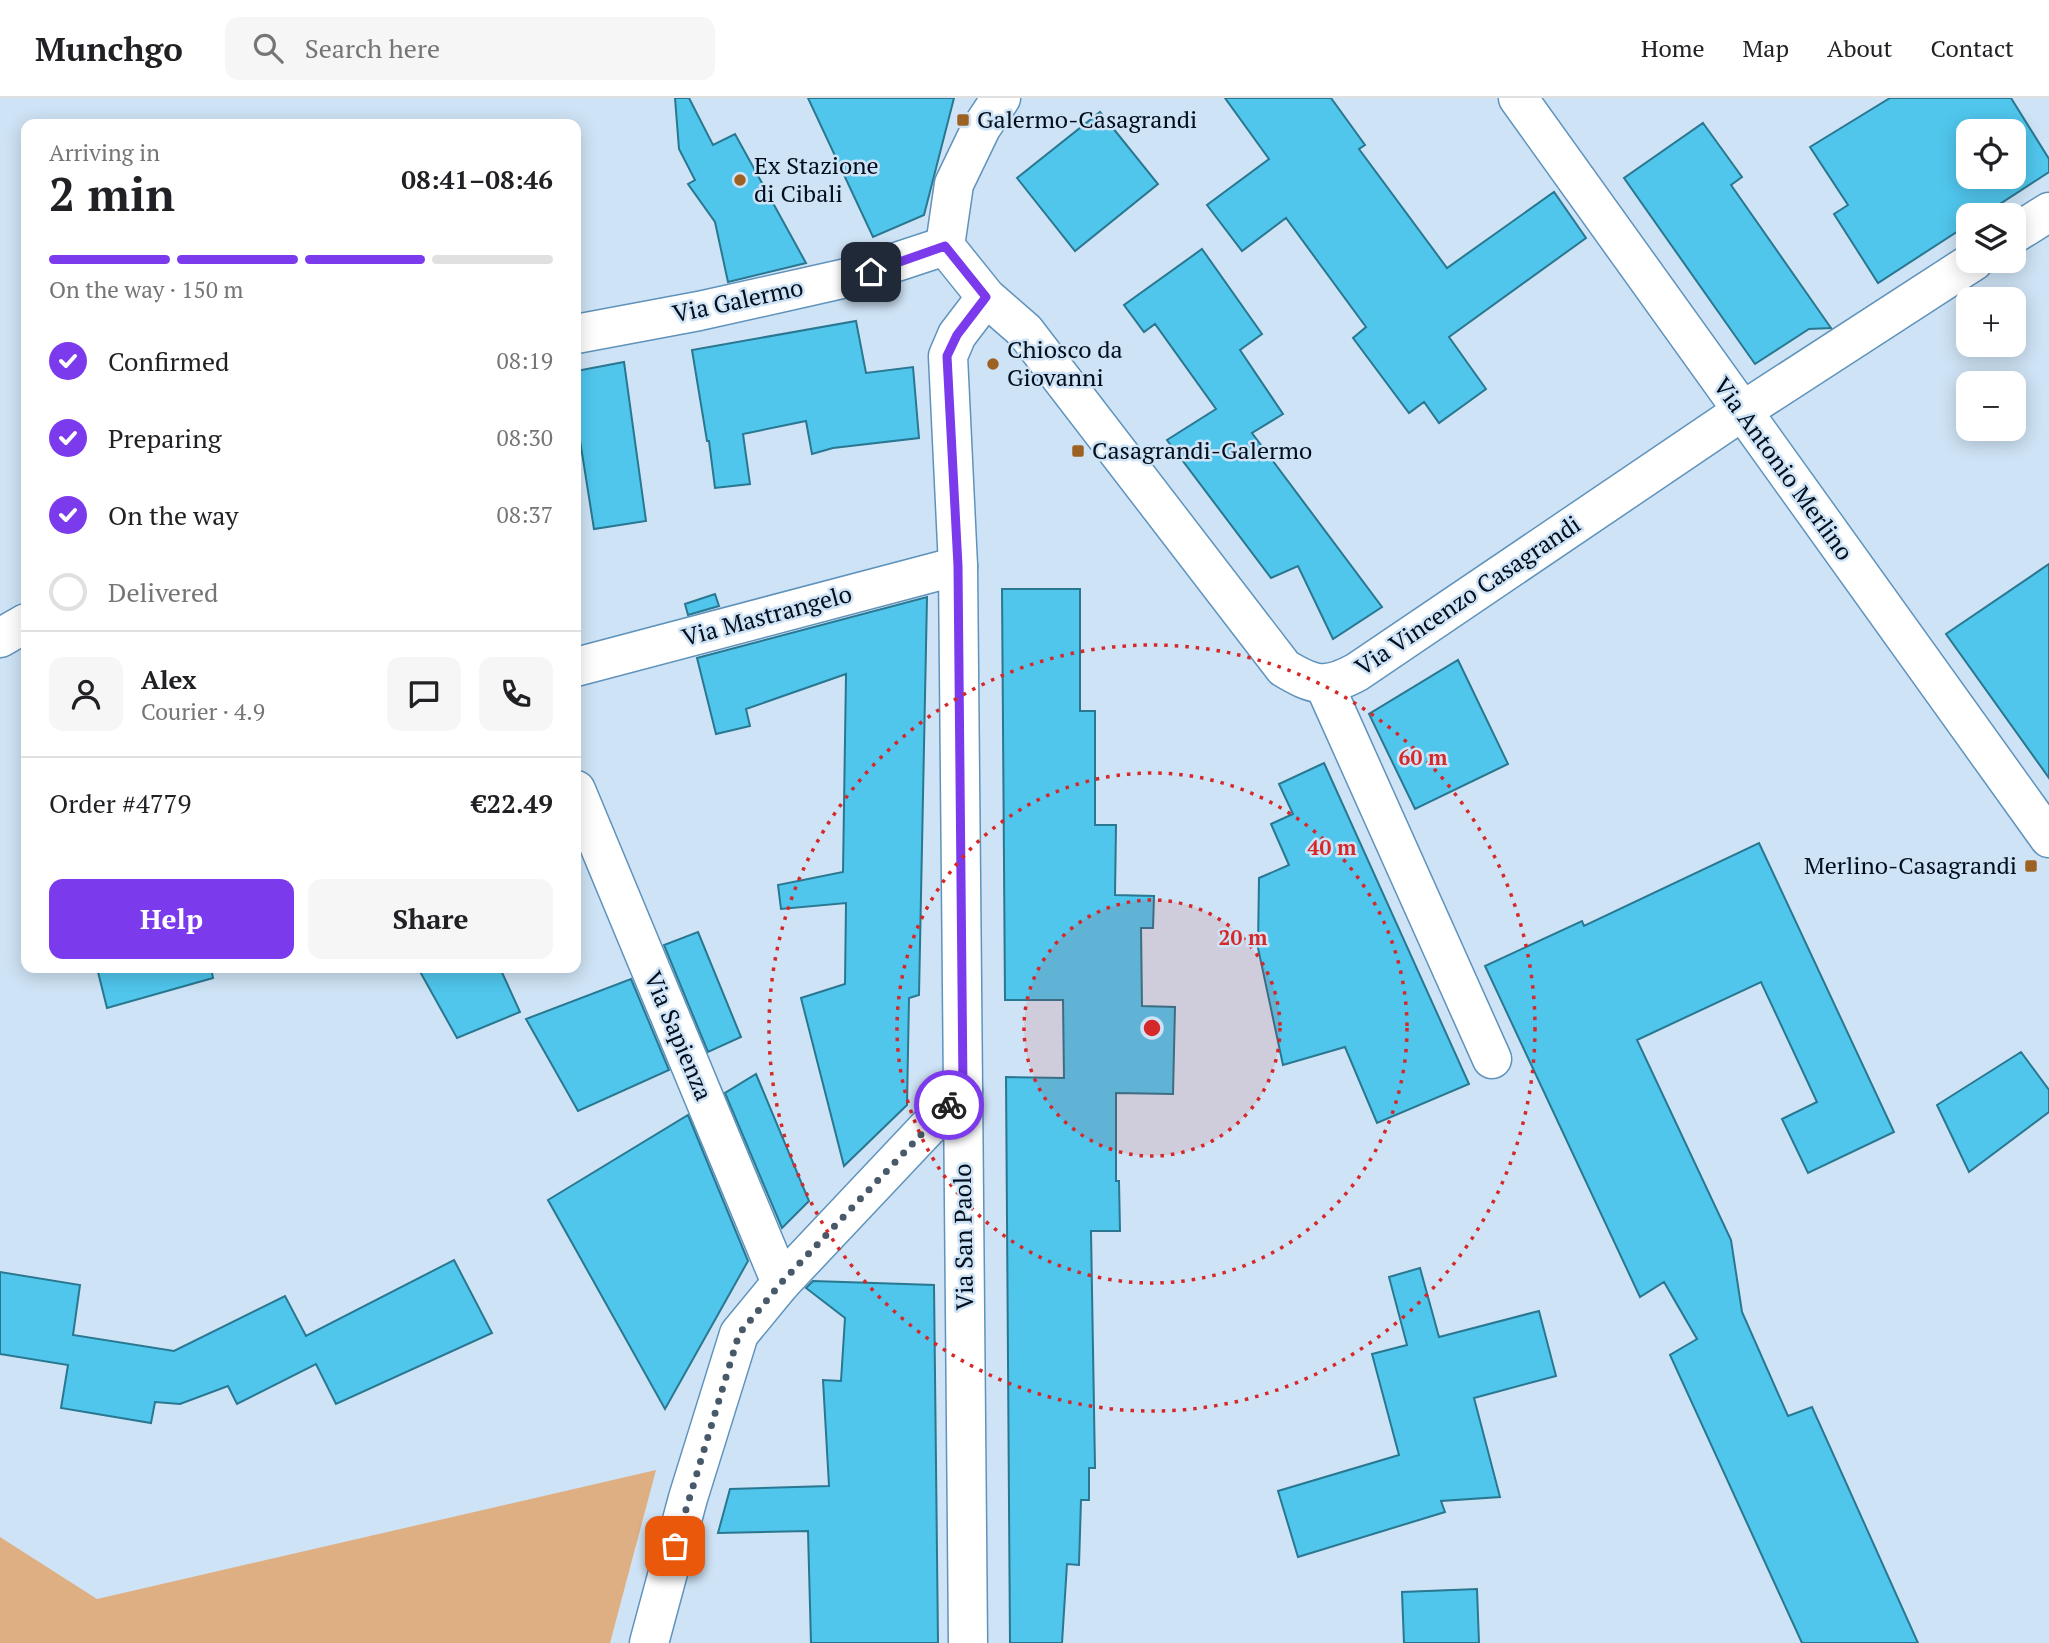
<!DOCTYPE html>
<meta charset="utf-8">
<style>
:root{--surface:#fff;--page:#f6f6f6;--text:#202124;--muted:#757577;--line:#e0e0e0;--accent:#7c3aed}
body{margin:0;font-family:"PT Serif",serif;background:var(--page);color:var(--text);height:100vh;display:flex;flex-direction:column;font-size:26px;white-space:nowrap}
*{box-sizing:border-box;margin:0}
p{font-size:23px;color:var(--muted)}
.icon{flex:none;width:38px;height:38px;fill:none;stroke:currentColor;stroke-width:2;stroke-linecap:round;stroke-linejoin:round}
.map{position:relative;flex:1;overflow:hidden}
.sheet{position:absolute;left:21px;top:21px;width:560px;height:854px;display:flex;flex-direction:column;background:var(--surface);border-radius:14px;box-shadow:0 4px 18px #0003}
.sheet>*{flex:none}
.tools{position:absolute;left:1956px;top:21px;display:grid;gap:14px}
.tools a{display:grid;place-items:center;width:70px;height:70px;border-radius:14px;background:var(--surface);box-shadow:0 4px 18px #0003;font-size:35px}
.pin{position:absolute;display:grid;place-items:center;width:60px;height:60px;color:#fff;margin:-30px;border-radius:14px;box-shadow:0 4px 10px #0006}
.courier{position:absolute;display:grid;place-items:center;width:70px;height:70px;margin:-35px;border:5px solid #7c3aed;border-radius:50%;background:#fff;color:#222;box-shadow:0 2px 9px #0007}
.overview em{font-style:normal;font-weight:700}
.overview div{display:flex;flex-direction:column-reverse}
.overview{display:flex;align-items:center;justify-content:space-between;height:119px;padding:0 28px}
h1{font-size:46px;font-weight:700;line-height:52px}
.bar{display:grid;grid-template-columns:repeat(4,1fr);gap:10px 7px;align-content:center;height:84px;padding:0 28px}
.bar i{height:9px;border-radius:5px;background:var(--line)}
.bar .current{background:var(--accent)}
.bar p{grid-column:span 4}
.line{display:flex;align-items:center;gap:18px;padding:0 28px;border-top:2px solid var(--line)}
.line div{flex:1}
.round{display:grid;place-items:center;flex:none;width:74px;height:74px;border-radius:14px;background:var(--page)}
ol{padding:0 28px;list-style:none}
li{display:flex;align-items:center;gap:21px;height:77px}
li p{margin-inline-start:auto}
li .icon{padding:7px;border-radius:50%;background:var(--accent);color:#fff;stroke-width:4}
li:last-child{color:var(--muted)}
li i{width:38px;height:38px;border:4px solid var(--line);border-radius:50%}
.cta{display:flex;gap:14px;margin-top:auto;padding:14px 28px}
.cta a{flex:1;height:80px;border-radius:14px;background:var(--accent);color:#fff;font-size:28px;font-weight:700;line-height:80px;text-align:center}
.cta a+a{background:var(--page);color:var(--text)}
header{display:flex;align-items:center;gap:42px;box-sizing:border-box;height:98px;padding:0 35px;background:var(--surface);border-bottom:2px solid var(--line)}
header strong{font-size:33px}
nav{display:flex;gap:38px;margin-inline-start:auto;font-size:24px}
.search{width:490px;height:63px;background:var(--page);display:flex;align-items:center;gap:18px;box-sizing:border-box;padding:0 24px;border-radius:14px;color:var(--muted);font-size:26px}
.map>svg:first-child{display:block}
.green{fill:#dfaf84}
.building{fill:#50c6ed;stroke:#297790;stroke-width:2;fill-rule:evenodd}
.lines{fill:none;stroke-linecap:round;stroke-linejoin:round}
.minor-casing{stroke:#5f93bc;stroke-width:41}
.secondary-casing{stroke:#5f93bc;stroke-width:41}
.minor{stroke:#fff;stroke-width:38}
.secondary{stroke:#fff;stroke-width:38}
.done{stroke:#485969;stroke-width:7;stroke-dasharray:0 12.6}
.route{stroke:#7c3aed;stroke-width:9}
.ring{fill:none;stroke:#d62828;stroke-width:3.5;stroke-dasharray:3.5 7}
.poi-dot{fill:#9d6223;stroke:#cee3f5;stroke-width:2.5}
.labels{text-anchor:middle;stroke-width:5;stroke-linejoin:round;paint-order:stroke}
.poi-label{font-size:24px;fill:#000e1d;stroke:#cee3f5;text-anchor:start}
.street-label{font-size:24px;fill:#000e1d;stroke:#cee3f5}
.centre{fill:#d62828;stroke:#cee3f5;stroke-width:3.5}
.ring-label{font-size:21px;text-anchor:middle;font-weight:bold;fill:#d62828;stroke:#cee3f5;stroke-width:5;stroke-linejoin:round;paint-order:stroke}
</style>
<header>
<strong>Munchgo</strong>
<div class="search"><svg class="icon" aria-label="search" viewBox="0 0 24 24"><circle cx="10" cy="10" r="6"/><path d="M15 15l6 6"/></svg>Search here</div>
<nav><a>Home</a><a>Map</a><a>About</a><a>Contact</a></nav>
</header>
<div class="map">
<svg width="2049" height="1545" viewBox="0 0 2049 1545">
<rect width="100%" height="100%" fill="#cee3f5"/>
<path class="green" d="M656 1372 610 1545H0V1439L97 1501Z"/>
<path class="building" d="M675 0H689L713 47 735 36 806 165 728 184 715 124 688 86 695 82 679 51Z
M808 0H954L924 117 873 139Z
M1225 0H1331L1365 47 1359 51 1447 170 1554 94 1586 140 1449 239 1486 291 1439 325 1424 304 1409 315 1353 240 1366 229 1286 120 1242 153 1207 107 1269 61Z
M1890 0H2011L2049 61V74L1983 117H1969V126L1878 185 1834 116 1848 107 1810 49ZM1969 33H2014V79H1969Z
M1100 14 1158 86 1075 153 1017 80Z
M1703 25 1742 79 1731 87 1831 230 1809 231 1755 266 1624 80Z
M1202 151 1262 236 1240 252 1283 316 1252 335 1382 509 1333 541 1298 468 1271 480 1167 342 1216 311 1155 226 1144 234 1124 207Z
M856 223 866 275 913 269 919 340 833 350 812 356 806 323 743 336 750 386 715 390 709 343H707L692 252Z
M624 264 646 423 594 431 576 317V273Z
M2049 466V680L1946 536Z
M1002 491H1080V613H1095V727H1116L1115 797 1154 798 1153 830H1141L1142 908 1175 909 1173 996 1116 995V1083H1119L1120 1133H1091L1095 1370H1089V1402H1081L1079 1467 1067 1466 1062 1545H1010L1006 979 1064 980 1063 902H1005Z
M715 496 719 508 688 517 685 506Z
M927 499 919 897 909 900 907 1007 844 1068 801 900 845 886 846 805 781 811 778 787 843 774 846 576 746 611 750 628 716 636 697 560Z
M1458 562 1508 666 1415 711 1369 616Z
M1324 665 1469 986 1377 1025 1345 949 1283 967 1258 850 1259 780 1289 767 1271 726 1293 716 1279 686Z
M1759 745 1894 1034 1808 1075 1782 1021 1817 1004 1761 884 1637 942 1731 1142 1742 1214 1788 1318 1812 1309 1918 1545H1802L1670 1257 1697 1241 1664 1184 1640 1199 1485 868 1582 823 1584 828Z
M698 834 741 939 708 954 664 847Z
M97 870H211L213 880 107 910Z
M418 870H500L520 914 457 940Z
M631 881 669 972 578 1013 526 921Z
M2021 954 2049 992V1014L1969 1074 1937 1007Z
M756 976 809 1103 782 1130 725 995Z
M688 1017 748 1163 665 1311 548 1102Z
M454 1162 492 1235 336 1306 316 1266 237 1306 228 1288 180 1306 155 1304 151 1325 61 1310 68 1267 0 1256V1174L80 1187 73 1237 174 1253 285 1198 306 1238Z
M1420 1170 1439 1239 1539 1213 1556 1278 1474 1300 1500 1399 1441 1403 1445 1414 1298 1459 1278 1393 1399 1357 1372 1256 1407 1247 1389 1179Z
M813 1183 934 1187 938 1545H811L808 1433 718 1435 730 1391 829 1388 823 1282 841 1283 845 1220 806 1190Z
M1477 1491 1479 1545H1404L1402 1494Z"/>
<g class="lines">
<defs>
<path id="minor" d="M576 569 958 468
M1324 586 1492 961
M576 692 781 1185
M963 992 968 1545"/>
<path id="secondary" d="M1518 0 2049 740
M2014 136 2049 114
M945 148 986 199 1025 233 1284 570C1314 588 1326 591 1357 574L1741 314 1974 163
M945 148 954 86 981 30 1001 0
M576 236 699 213 851 179 945 148
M0 540 26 525
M649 1545 688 1400 739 1236 781 1185 963 992 958 468 948 258 957 237 986 199"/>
</defs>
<use href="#minor" class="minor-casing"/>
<use href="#secondary" class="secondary-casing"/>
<use href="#minor" class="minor"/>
<use href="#secondary" class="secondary"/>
</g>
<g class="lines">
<path class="done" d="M675 1448 739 1236 781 1185 949 1007"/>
<path class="route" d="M871 174 945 148 986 199 957 237 947 258 958 468 963 992 949 1007"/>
</g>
<circle cx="1152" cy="930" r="128" fill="#d62828" fill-opacity=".12"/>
<g class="ring">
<circle cx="1152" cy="930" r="128"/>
<circle cx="1152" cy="930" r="255"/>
<circle cx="1152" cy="930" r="383"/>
</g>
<g class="poi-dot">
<rect x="956" y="15" width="14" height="14" rx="3.5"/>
<circle cx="740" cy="82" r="7"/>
<circle cx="993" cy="266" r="7"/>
<rect x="1071" y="346" width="14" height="14" rx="3.5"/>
<rect x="2024" y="761" width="14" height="14" rx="3.5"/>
</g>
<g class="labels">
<g class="poi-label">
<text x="977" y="30">Galermo-Casagrandi</text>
<text x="754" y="76">Ex Stazione<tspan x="754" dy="28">di Cibali</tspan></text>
<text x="1007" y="260">Chiosco da<tspan x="1007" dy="28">Giovanni</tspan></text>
<text x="1092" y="361">Casagrandi-Galermo</text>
<text x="2017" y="776" text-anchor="end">Merlino-Casagrandi</text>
</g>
<g class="street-label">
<text transform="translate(738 203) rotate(-12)" y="8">Via Galermo</text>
<text transform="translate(1783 371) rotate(54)" y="8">Via Antonio Merlino</text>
<text transform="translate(1468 498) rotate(-34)" y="8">Via Vincenzo Casagrandi</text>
<text transform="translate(767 518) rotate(-15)" y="8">Via Mastrangelo</text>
<text transform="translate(678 938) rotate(67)" y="8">Via Sapienza</text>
<text transform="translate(964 1139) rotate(-91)" y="8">Via San Paolo</text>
</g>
</g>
<circle cx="1152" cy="930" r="10" class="centre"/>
<g class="ring-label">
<text x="1423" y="667">60 m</text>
<text x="1332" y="757">40 m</text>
<text x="1243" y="847">20 m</text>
</g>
</svg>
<div class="tools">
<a><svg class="icon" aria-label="locate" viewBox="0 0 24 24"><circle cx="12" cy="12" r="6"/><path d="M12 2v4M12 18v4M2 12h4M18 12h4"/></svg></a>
<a><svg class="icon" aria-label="layers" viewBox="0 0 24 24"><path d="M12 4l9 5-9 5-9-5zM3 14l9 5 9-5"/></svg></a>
<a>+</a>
<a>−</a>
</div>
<div class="pin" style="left:675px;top:1448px;background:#ea580c"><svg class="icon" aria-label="bag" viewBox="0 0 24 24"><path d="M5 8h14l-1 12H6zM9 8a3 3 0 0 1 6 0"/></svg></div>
<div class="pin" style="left:871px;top:174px;background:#1f2937"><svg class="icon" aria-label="home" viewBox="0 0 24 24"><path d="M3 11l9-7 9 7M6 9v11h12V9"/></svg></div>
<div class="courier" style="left:949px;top:1007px"><svg class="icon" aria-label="bike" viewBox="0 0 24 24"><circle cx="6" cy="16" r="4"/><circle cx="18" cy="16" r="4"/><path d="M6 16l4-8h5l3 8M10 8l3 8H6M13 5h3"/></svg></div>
<section class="sheet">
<div class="overview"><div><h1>2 min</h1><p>Arriving in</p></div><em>08:41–08:46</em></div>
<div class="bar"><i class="current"></i><i class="current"></i><i class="current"></i><i></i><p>On the way · 150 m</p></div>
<ol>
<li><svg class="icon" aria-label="check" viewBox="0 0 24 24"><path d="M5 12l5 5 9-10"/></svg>Confirmed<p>08:19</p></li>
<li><svg class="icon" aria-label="check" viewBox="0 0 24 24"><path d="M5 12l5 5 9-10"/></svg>Preparing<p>08:30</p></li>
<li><svg class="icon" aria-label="check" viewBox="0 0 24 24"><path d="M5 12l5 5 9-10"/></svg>On the way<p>08:37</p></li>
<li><i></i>Delivered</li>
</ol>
<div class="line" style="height:126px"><a class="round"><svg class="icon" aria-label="person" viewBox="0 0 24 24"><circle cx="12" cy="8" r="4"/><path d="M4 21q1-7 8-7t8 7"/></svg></a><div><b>Alex</b><p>Courier · 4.9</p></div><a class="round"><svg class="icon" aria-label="chat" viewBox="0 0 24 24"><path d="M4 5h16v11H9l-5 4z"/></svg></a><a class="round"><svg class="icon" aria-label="phone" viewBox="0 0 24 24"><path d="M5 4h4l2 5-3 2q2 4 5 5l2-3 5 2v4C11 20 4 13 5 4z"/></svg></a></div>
<div class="line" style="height:91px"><div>Order #4779</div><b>€22.49</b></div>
<div class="cta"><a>Help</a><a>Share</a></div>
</section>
</div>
